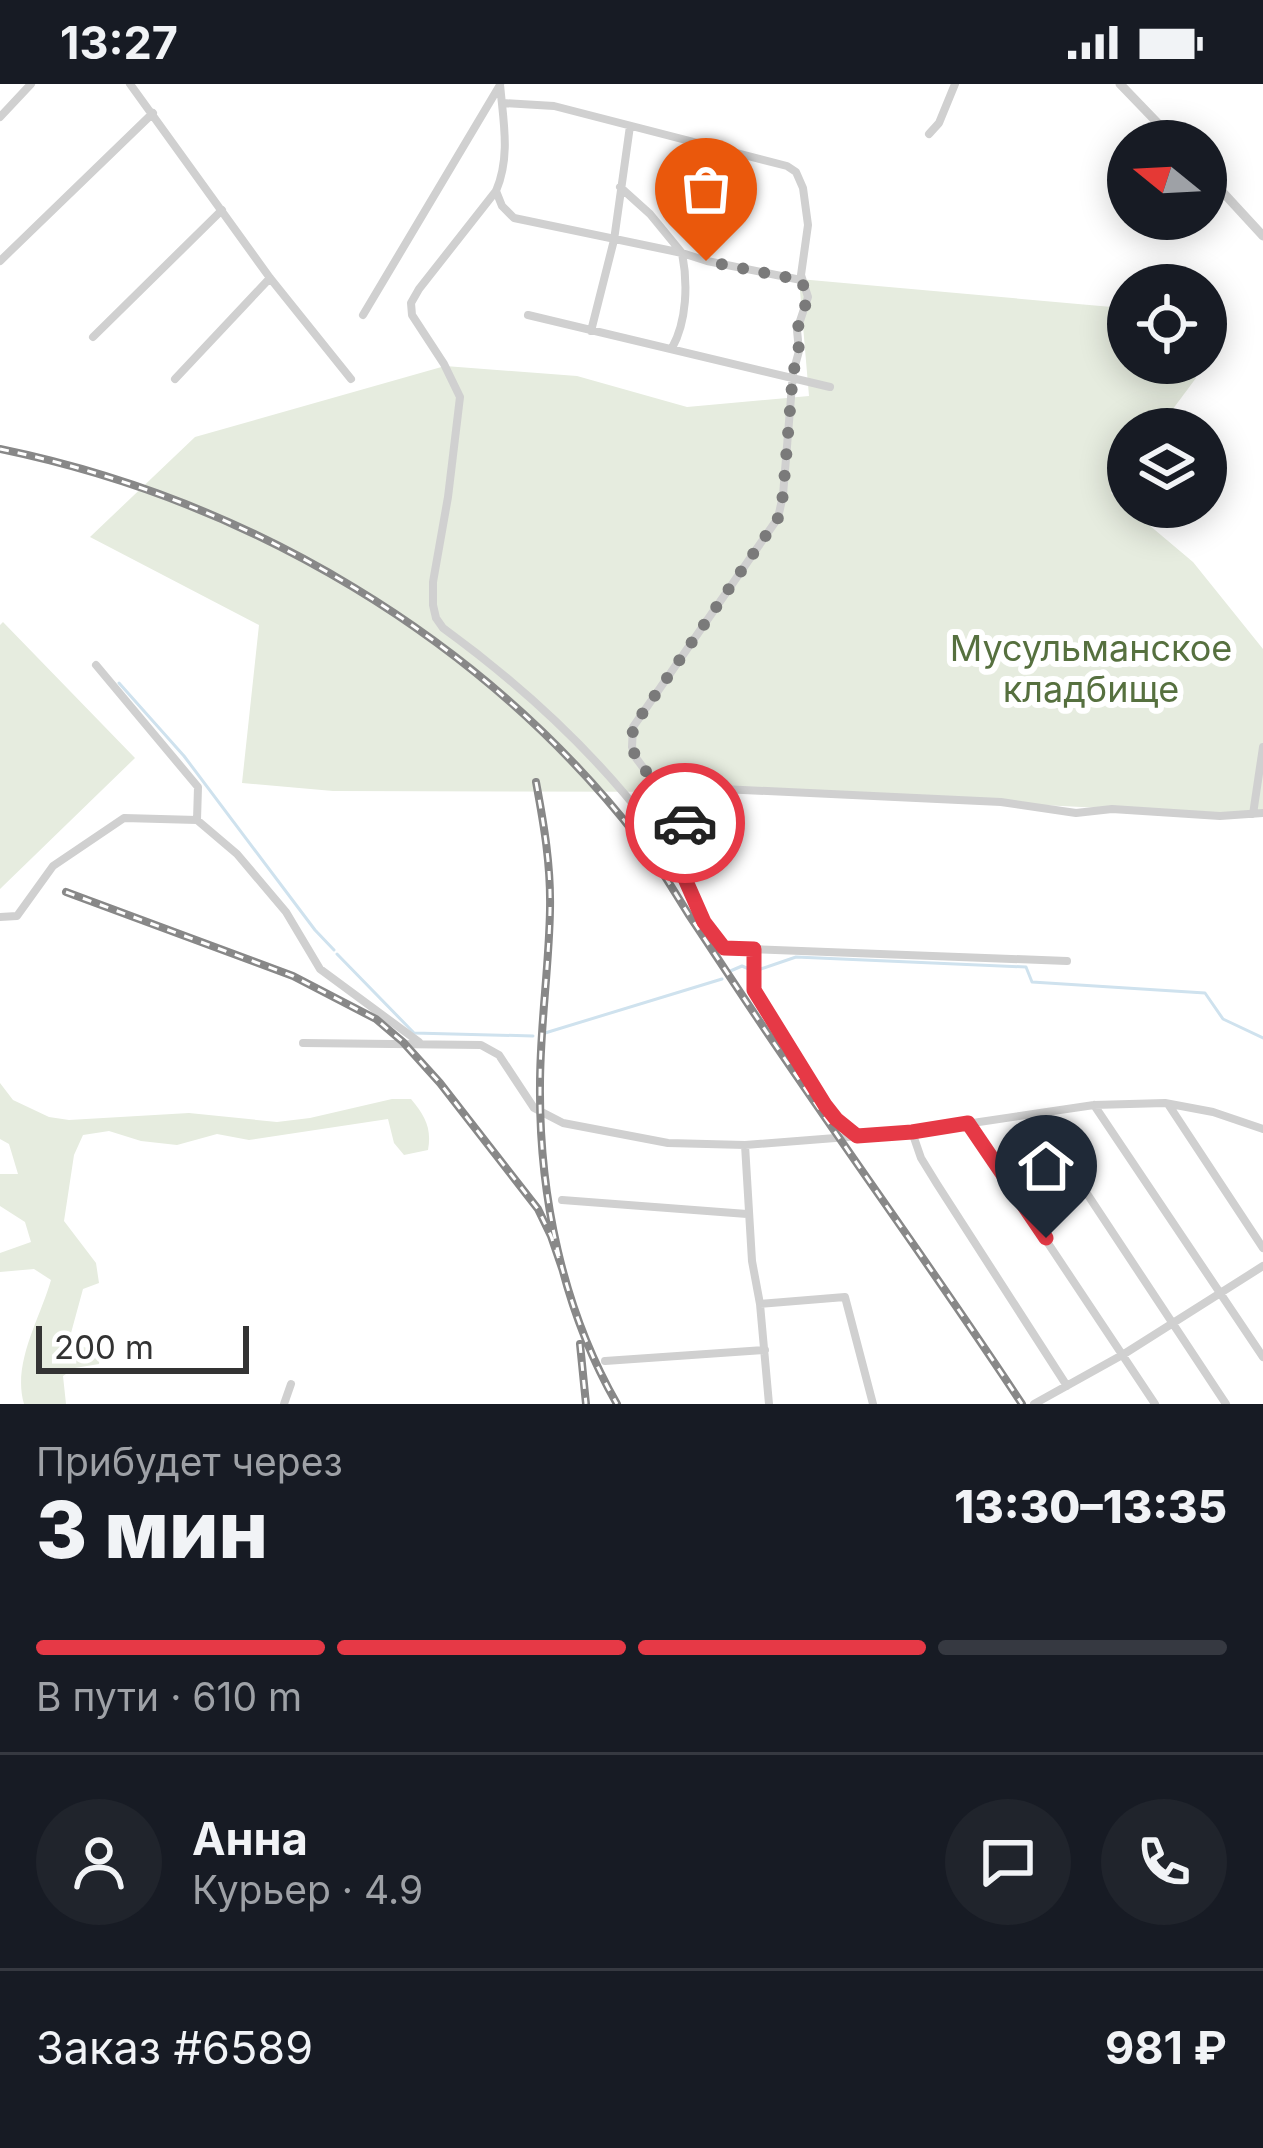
<!DOCTYPE html>
<html lang="ru">
<meta charset="utf-8">
<style>
:root{--surface:#171b24;--page:#20242c;--text:#f1f3f6;--muted:#9ea1a6;--line:#363941;--accent:#e63946}
body{margin:0;font-family:Inter,sans-serif;background:var(--page);color:var(--text);height:100vh;display:flex;flex-direction:column;font-size:45px;white-space:nowrap}
*{box-sizing:border-box;margin:0}
p{font-size:39px;color:var(--muted)}
.icon{flex:none;width:66px;height:66px;fill:none;stroke:currentColor;stroke-width:2;stroke-linecap:round;stroke-linejoin:round}
.map{position:relative;height:1320px;overflow:hidden}
.details{display:flex;flex-direction:column;background:var(--surface);flex:1}
.details>*{flex:none}
.needle{width:78px;rotate:288deg}
.controls{position:absolute;left:1107px;top:36px;display:grid;gap:24px}
.controls a{display:grid;place-items:center;width:120px;height:120px;border-radius:50%;background:var(--surface);box-shadow:0 6px 30px #0003;font-size:60px}
.scale{position:absolute;left:36px;bottom:30px;width:213px;box-sizing:border-box;padding-left:12px;border:6px solid #333;border-top:0;font-size:33px;line-height:42px;white-space:nowrap;color:#333;-webkit-text-stroke:9px #fff;paint-order:stroke}
.pin{position:absolute;display:grid;place-items:center;width:102px;height:102px;color:#fff;margin:-123px -51px;border-radius:50% 50% 50% 0;rotate:-45deg;box-shadow:0 0 12px #0007}
.pin .icon{rotate:45deg}
.courier{position:absolute;display:grid;place-items:center;width:120px;height:120px;margin:-60px;border:9px solid #e63946;border-radius:50%;background:#fff;color:#222;box-shadow:0 3px 15px #0007}
.head em{font-style:normal;font-weight:800}
.head div{display:flex;flex-direction:column-reverse}
.head{display:flex;align-items:center;justify-content:space-between;height:204px;padding:0 36px}
h1{font-size:78px;font-weight:800;line-height:90px}
.bar{display:grid;grid-template-columns:repeat(4,1fr);gap:18px 12px;align-content:center;height:144px;padding:0 36px}
.bar i{height:15px;border-radius:9px;background:var(--line)}
.bar .on{background:var(--accent)}
.bar p{grid-column:span 4}
.line{display:flex;align-items:center;gap:30px;padding:0 36px;border-top:3px solid var(--line)}
.line div{flex:1}
.round{display:grid;place-items:center;flex:none;width:126px;height:126px;border-radius:63px;background:var(--page)}
.status{display:flex;justify-content:space-between;align-items:center;height:84px;padding:0 60px;background:var(--surface);direction:ltr}
.status svg{height:33px;fill:currentColor}
.map>svg:first-child{display:block}
.green{fill:#e6ecdf}
.lines{fill:none;stroke-linecap:round;stroke-linejoin:round}
.stream{stroke:#cfe2ee;stroke-width:3}
.minor{stroke:#d0d0d0;stroke-width:8}
.tertiary{stroke:#d0d0d0;stroke-width:9}
.rail-casing{stroke:#888;stroke-width:8}
.rail{stroke:#fff;stroke-width:3;stroke-dasharray:9;stroke-linecap:butt}
.done{stroke:#7a7a7a;stroke-width:12;stroke-dasharray:0 21.6}
.route{stroke:#e63946;stroke-width:15}
.labels{text-anchor:middle;stroke-width:12;stroke-linejoin:round;paint-order:stroke}
.park-label{font-size:36px;fill:#56703f;stroke:#fff}
</style>
<div class="status"><b>13:27</b><svg viewBox="0 0 49 12"><path d="M0 12V9h3v3zM5 12V6h3v6zM10 12V3h3v9zM15 12V0h3v12zM26 1h20v11H26zM47 4h2v5h-2z"/></svg></div>
<div class="map">
<svg width="1263" height="1320" viewBox="0 0 1263 1320">
<rect width="100%" height="100%" fill="#fff"/>
<path class="green" d="M799 195 1123 224 1128 229V279H1180L1196 294 1158 345H1128V385L1111 409 1193 478 1263 565V732L775 708 333 707 242 699 259 541 90 453 195 353 445 282 577 292 687 323 809 312Z
M3 538 135 674 0 805V541Z
M0 999 13 1016 49 1033 69 1036 189 1029 277 1038 310 1034 392 1015H411C425 1032 432 1044 428 1066L404 1071 394 1059 388 1035 249 1056 217 1050 177 1061 141 1057 109 1047 83 1051 74 1071 64 1137 96 1179 99 1199 83 1205 71 1249 73 1259 100 1269 99 1280 75 1284 63 1292 66 1320H24C12 1279 40 1235 51 1196L34 1185 0 1188V1169L31 1158 25 1138 0 1122V1090H18L9 1060 0 1055Z"/>
<g class="lines">
<path class="stream" d="M119 599 184 672 315 846 334 866
M337 870 414 949 533 952
M758 886 796 873 1026 883 1032 898 1205 909 1223 935 1263 954
M728 888 742 882 749 885
M545 949 722 895"/>
<path class="minor" d="M130 0 270 194 351 295
M500 0C503 36 511 72 496 107L419 205 411 219 412 231 444 280 460 313 448 413 433 498V521L436 534 443 544C520 600 594 668 652 744 681 781 696 826 724 864L1067 877
M502 19 554 22 787 82 796 88 803 104 808 141 801 191 808 213 797 246 799 267 793 289 783 411 778 434 633 643 632 663 636 674 699 758 698 773 682 788
M0 33 31 0
M929 50 939 39 955 0
M620 103 650 130 682 169 707 177 801 196
M496 107 502 122 514 134 682 169C688 199 687 237 672 264
M0 177 153 29
M363 231 500 1
M528 231 830 303
M591 247 614 156 630 42
M93 253 222 126
M175 295 270 194
M96 581 198 703 197 736
M658 702 1001 718 1076 729 1112 725 1220 732 1263 729
M1253 730 1263 663
M0 833 17 832 53 782 124 734 197 736 237 770 286 828 320 885 419 958
M754 865V906L825 1021 836 1035 856 1052
M303 959 481 961 499 971 534 1024 563 1039 668 1059 745 1061 912 1048 1094 1021 1165 1019 1213 1028 1263 1045
M1168 1020 1263 1164
M1094 1021 1263 1273
M1035 1031 1226 1320
M968 1039 1155 1320
M912 1048 921 1074 937 1100 1067 1302
M745 1061 752 1177 760 1220 769 1320
M562 1116 747 1130
M760 1220 845 1213 873 1320
M605 1277 765 1266
M284 1320 291 1300
M1034 1320 1124 1270 1263 1182"/>
<path class="tertiary" d="M1120 0 1175 57
M1206 90 1263 152"/>
<defs>
<path id="rail" d="M0 365C248 416 482 553 639 755 658 779 673 806 689 831 721 879 752 927 785 975 863 1090 945 1203 1022 1320
M536 698C544 741 551 782 550 826 549 884 540 942 540 1001 539 1110 562 1224 617 1320
M66 808 293 892 376 935 403 958 440 999 538 1125 551 1152 563 1187
M580 1260 586 1320"/>
</defs>
<use href="#rail" class="rail-casing"/>
<use href="#rail" class="rail"/>
</g>
<g class="lines">
<path class="done" d="M685 739 636 674 632 663 633 643 778 434 783 411 793 289 799 267 797 246 808 213 801 196 706 177"/>
<path class="route" d="M685 739C702 761 706 770 682 788L704 838 724 864 754 865V906L825 1021 836 1035 857 1052 912 1048 968 1039 1046 1154"/>
</g>
<g class="labels">
<g class="park-label">
<text x="1091" y="577">Мусульманское<tspan x="1091" dy="41">кладбище</tspan></text>
</g>
</g>
</svg>
<div class="controls">
<a><svg class="needle" viewBox="-14 -14 28 28"><path d="M0-13l5 13h-10z" fill="#e53935"/><path d="M0 13l5-13h-10z" fill="#9ea1a6"/></svg></a>
<a><svg class="icon" aria-label="locate" viewBox="0 0 24 24"><circle cx="12" cy="12" r="6"/><path d="M12 2v4M12 18v4M2 12h4M18 12h4"/></svg></a>
<a><svg class="icon" aria-label="layers" viewBox="0 0 24 24"><path d="M12 4l9 5-9 5-9-5zM3 14l9 5 9-5"/></svg></a>
</div>
<div class="scale">200 m</div>
<div class="pin" style="left:706px;top:177px;background:#ea580c"><svg class="icon" aria-label="bag" viewBox="0 0 24 24"><path d="M5 8h14l-1 12H6zM9 8a3 3 0 0 1 6 0"/></svg></div>
<div class="pin" style="left:1046px;top:1154px;background:#1f2937"><svg class="icon" aria-label="home" viewBox="0 0 24 24"><path d="M3 11l9-7 9 7M6 9v11h12V9"/></svg></div>
<div class="courier" style="left:685px;top:739px"><svg class="icon" aria-label="car" viewBox="0 0 24 24"><path d="M5 17H2v-5l4-1 3-4h7l3 4 3 1v5h-3M9 17h6M6 11h13"/><circle cx="7" cy="17" r="2"/><circle cx="17" cy="17" r="2"/></svg></div>
</div>
<section class="details">
<div class="head"><div><h1>3 мин</h1><p>Прибудет через</p></div><em>13:30–13:35</em></div>
<div class="bar"><i class="on"></i><i class="on"></i><i class="on"></i><i></i><p>В пути · 610 m</p></div>
<div class="line" style="height:216px"><a class="round"><svg class="icon" aria-label="person" viewBox="0 0 24 24"><circle cx="12" cy="8" r="4"/><path d="M4 21q1-7 8-7t8 7"/></svg></a><div><b>Анна</b><p>Курьер · 4.9</p></div><a class="round"><svg class="icon" aria-label="chat" viewBox="0 0 24 24"><path d="M4 5h16v11H9l-5 4z"/></svg></a><a class="round"><svg class="icon" aria-label="phone" viewBox="0 0 24 24"><path d="M5 4h4l2 5-3 2q2 4 5 5l2-3 5 2v4C11 20 4 13 5 4z"/></svg></a></div>
<div class="line" style="height:156px"><div>Заказ #6589</div><b>981 ₽</b></div>
</section>
